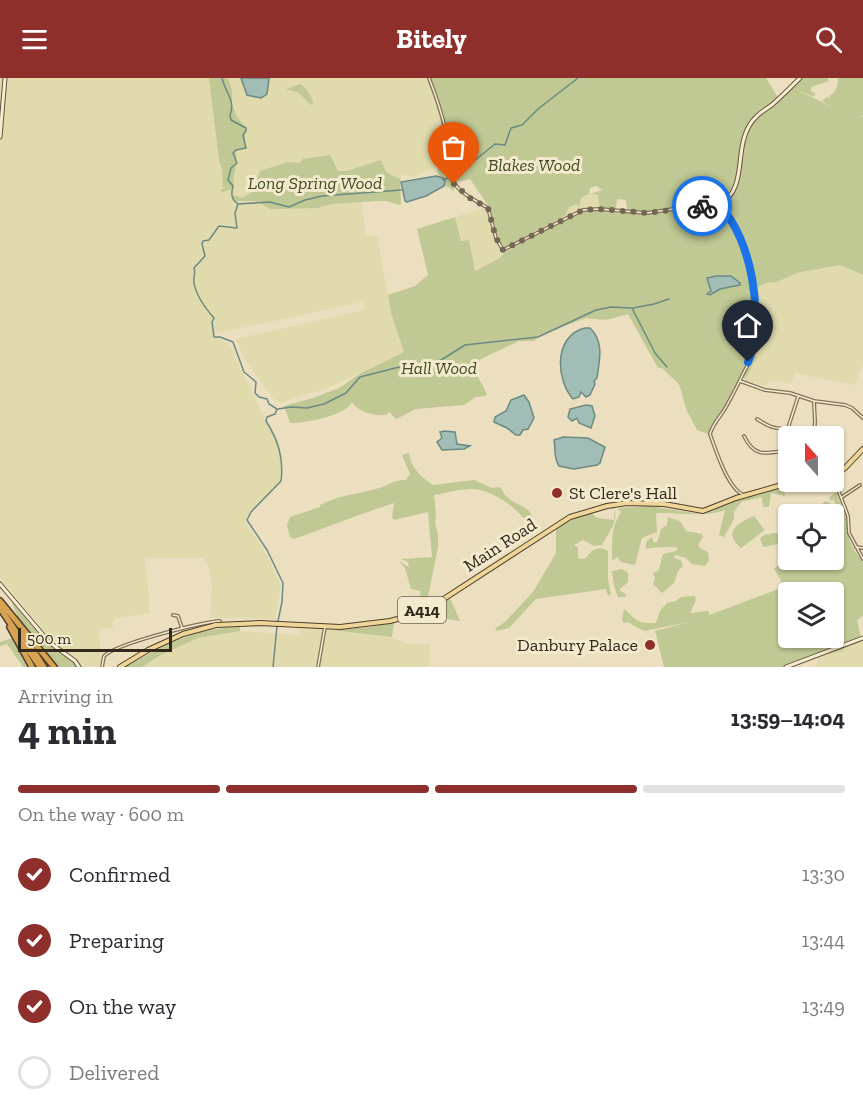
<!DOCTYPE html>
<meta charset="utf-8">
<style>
:root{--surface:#fff;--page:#f7f7f7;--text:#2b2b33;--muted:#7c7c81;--line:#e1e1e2;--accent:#8e2f2c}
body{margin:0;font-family:"Zilla Slab",serif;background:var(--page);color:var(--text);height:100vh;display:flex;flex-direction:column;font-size:22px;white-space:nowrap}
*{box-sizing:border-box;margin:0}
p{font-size:20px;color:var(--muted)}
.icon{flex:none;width:33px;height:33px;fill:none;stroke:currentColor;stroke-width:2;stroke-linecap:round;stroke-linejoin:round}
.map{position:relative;height:589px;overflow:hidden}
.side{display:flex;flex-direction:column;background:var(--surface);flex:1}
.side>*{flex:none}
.needle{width:39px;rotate:339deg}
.buttons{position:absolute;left:778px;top:348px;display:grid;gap:12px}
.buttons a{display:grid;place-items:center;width:66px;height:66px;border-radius:6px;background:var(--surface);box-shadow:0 2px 4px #0004;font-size:30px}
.scale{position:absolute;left:18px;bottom:15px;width:154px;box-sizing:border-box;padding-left:6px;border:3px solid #32281c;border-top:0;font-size:16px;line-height:21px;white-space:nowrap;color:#32281c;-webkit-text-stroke:4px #f3eace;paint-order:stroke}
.pin{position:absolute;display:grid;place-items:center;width:51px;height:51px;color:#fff;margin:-62px -26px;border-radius:50% 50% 50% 0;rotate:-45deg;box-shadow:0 0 6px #0007}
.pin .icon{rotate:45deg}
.courier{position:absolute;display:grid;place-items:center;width:60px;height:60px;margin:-30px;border:4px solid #1a73e8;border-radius:50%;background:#fff;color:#222;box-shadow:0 2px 8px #0007}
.summary em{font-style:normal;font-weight:700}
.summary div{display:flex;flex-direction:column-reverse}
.summary{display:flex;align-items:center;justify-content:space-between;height:102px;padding:0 18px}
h1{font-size:39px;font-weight:700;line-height:45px}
.bar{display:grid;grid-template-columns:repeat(4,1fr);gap:9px 6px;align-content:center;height:72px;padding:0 18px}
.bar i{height:8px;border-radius:4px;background:var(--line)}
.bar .current{background:var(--accent)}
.bar p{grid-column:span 4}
ol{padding:0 18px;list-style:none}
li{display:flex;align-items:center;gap:18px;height:66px}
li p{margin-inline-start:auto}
li .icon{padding:6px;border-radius:50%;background:var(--accent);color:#fff;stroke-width:4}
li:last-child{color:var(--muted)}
li i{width:33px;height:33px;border:3px solid var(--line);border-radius:50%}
header{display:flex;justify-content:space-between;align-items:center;height:78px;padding:0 18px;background:var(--accent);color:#fff;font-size:27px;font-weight:700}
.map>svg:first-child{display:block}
.farmland{fill:#e0daad}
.green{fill:#c0c894;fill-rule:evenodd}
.water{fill:#a2bdb6;stroke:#6a8a83;stroke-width:1.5}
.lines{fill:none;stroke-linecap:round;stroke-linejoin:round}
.stream{stroke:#6a8a83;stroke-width:1.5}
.street-casing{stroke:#827058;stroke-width:4}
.secondary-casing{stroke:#64513c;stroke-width:5}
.primary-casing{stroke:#503e2d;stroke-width:6}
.highway-casing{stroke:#503e2d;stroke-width:8}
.street{stroke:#f6edd1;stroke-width:1.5}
.secondary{stroke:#f6edd1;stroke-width:3}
.primary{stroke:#edd697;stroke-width:4}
.highway{stroke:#d7a252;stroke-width:5}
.done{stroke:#736855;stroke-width:6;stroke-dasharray:0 10.8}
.route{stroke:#1a73e8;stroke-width:8}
.poi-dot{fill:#8e2f2c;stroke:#f3eace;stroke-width:2}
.labels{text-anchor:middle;stroke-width:6;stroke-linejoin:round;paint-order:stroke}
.shield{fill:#f3eace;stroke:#6c6251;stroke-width:1.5}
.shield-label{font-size:16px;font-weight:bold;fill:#32281c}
.park-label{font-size:18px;font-style:italic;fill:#424e24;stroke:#f3eace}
.poi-label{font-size:18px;fill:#32281c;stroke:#f3eace;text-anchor:start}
.street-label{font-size:18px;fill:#32281c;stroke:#f3eace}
</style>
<header><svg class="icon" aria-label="menu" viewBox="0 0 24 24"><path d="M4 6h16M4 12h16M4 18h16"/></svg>Bitely<svg class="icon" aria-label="search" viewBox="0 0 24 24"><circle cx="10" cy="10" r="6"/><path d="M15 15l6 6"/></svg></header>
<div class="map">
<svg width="863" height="589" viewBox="0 0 863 589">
<rect width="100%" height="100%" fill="#ebdfbf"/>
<path class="farmland" d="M0 0H427L442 50 444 69 438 82 437 89 411 99 403 96 399 108 401 126 398 127 386 123 361 124 366 159 377 157 391 235 404 274 325 311 282 324H276L245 282 236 261 364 232 363 224 213 256 229 266 261 333 279 363 282 394 278 406 251 432 245 443 268 479 281 507 275 541 210 540 212 509 209 490 203 480H145L150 535 117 540 113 543V550L99 551 101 588 85 589 72 576 54 565 0 500Z
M593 115 598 118 600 131H583L565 140 569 129 582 123 583 118Z
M481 131 485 130 488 132 497 165 500 173 503 175 500 180 475 193 469 163 453 161 450 148 456 147 455 139Z
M841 187 863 197V287L854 307 795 295 791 306 778 302 769 304 766 308 745 303 760 263 758 209 766 205 777 204 797 195Z
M300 551 332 552 388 558 404 564 405 566H430L429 589H143L161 577 198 560 240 553 299 557Z
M863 564V589H815L818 581 845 567Z"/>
<path class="green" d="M209 0H228L232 12V27L237 39 245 49V70H239L236 73C236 77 237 80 236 84 236 93 232 100 234 110L223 114 220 113 226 109H223L222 91 219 82Z
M427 0H766L779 21 801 0H828L829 3 811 9V13L815 15 814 19 795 11 832 29 822 23 827 19 831 20 829 18C836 14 838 8 838 0H863V38H860L863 39V197L840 187 797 195 777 204 766 205 758 209 760 263 755 282 745 302 744 297 708 356 697 352 687 333 679 306 662 290H658L628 236 606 242 586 240 541 257 534 263H519L481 281 478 284V299L487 316 485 318 476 319 464 327 416 331 396 341 389 334 386 337C374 338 358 334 352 324 345 338 306 345 290 345L284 328 313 320 339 310 361 295 404 274 391 235 388 217 415 208 428 197 417 151 455 139 461 163 469 162 475 193 500 180 505 174 581 134 598 132 622 136 627 132 626 122 617 121 616 132 600 131 598 118 596 116H590L602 112 596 108 590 110 589 116 582 119 579 129 577 126 569 129 565 138 504 169 498 159 491 132 470 101 457 104V106L451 102 455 108 453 113 449 109 444 108 445 102 438 96C434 83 444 76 444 65 443 43 433 20 427 0Z
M300 6C307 10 311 17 313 25L311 27 299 15 286 11Z
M330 77 338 93H347L381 82 386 94 400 101 401 127 386 123H376L333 126 317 130 271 131 255 123H235L232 117 243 120 255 112 256 104 260 93 288 84 299 85 303 81Z
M409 375C411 390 421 399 433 407L474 402 492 410 500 409C505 415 502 414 506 418 520 432 537 426 532 453 524 434 493 411 472 411 459 411 446 415 434 417L436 437 435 445 438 457V469L426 529 422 530 420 513 411 511 405 490 399 483 409 489 408 484 401 481 432 479 428 434 394 442 392 439 394 425C360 436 328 449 294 461L290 459 287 447 290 439 320 429V427C338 417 360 416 379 410 389 407 396 401 406 402L410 396 402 377Z
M784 408 785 418 771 415 769 429H763L762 419 741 424 734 434V441L724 459 719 457 725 432C709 439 674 435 656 435L657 454 642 460 635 487 621 484 617 479 612 483C612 469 611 459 615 446 617 441 620 438 621 433L618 432 620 430 649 428 700 436 744 419Z
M836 414 846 438 849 460 854 472 863 484V538L857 542 861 560 783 589H664L655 553 689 544 645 553 640 551 628 544 624 545 622 542 624 531C637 541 635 546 656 545L660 533 667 525 676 523 681 519 695 518 696 522 690 535 706 533 709 534V537L693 543 781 510V502L774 491 783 482 782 468 789 466V482H803L800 485 801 489 808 487 809 482H834V436H825V431L821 427 825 423 830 425 834 436 839 434 834 422 831 423 829 420ZM789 514H834V560H789Z
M615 430C618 447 608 454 602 467L594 468 583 462 574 467 578 470V479L580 481 586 480C591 472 599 467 608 473V502L611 516 608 518 606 511 536 521 509 550 496 553 495 551 505 544 533 514 556 475V449L569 441 591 435 597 440 614 442 615 431H610Z
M754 438 765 452 741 470C722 454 738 445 754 438Z
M668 439 680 443 686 453 702 456 703 459 698 467 700 470 708 474 709 482 705 488 692 486 686 480 675 477 674 480 681 482 683 488 678 493 674 505 662 515 653 506 655 500 653 495 659 492 663 476 676 473 678 470C674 468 650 469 646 471V464L652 459 654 465 657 464 661 451 667 447Z
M773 455H777L781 463 779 466 763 469 760 460 766 456 768 457Z
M622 491 628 495V504L619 512 627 517 625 519H618L614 508 612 493Z
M449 521 451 522 460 543 433 539 427 534Z
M11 523 43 561 45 560 57 574 71 581 77 589H57L20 544Z
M394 544 392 559 332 552 370 549Z
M240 549V553L198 560 161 577 142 589H126C161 568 198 549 240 549Z
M15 559 31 589H23L7 566 0 568V564Z"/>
<path class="water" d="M241 0H269L267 16 261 20 247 17Z
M436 98 443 100 445 103 444 108 426 118 407 124 405 123 401 104Z
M717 198H731L740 205V207L720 211 710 217 707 216 711 213 707 200Z
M585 250H590C605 264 599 284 597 300L594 303 595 306 590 317 586 319 581 314 579 319 573 321C556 302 553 258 585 250Z
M524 317 529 324 534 340 528 351 523 352 520 357H516L507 350 494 344 495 339 506 333 511 322Z
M586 327 592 328 595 338 591 350 579 345 577 340 572 343 568 339 570 331Z
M444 353 455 354 457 366 470 368 464 371 442 372 437 364 442 360 440 354Z
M563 359 588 360 605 369 600 385 597 387 574 391 559 388C553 379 556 371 554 362Z"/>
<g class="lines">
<path class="stream" d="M222 0C225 14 236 23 230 37L231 42 246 50V53L243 57 246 70 236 72 233 75 237 85 231 90 228 102 233 108C231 116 231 121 238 126L235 135 237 150 219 148 209 162 203 163 202 166 205 178 194 190C196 196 193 198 194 205 196 217 206 231 214 240L212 244 214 259H220L233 264 244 294 256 304 255 315 259 319 267 321 269 326 277 331 275 336 267 339 266 343C278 362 284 380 281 403L251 434 247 442 267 472 283 505 282 524 278 543
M443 102 458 96 495 66 505 67 511 50 522 47 538 31 578 0
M238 126 270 124 289 129 305 122 322 118 401 112
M633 230 654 226 669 221
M278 331 291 329 307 330 324 326 346 315 360 299 407 287 421 289 438 284 465 267 538 259 596 232 611 229 632 230 655 275 667 289
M273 589 277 548"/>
<defs>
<path id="street" d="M429 0C436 18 442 36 446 54 450 70 444 91 454 105 462 117 477 123 488 130L496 160 503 172 583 132 599 131 647 135 693 128 719 127C751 158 760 222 755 266 754 275 748 287 743 296 738 307 732 318 726 329 721 338 713 345 710 356 716 373 728 411 744 417
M740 303 765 312 790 315 814 323 845 327 852 330 863 340
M814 324 815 343 814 358
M757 341C768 348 775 352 788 350L798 319
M744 358C755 381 767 375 789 372
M834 366 839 367V380
M834 401 848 438 849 455 863 481
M842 419 860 407
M856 469 863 470
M173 537 178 538 182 550
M102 589 104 578C118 565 199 545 220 543
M318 589 325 549"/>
<path id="secondary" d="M0 59 5 0
M719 127C748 111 734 74 749 48 755 37 764 33 773 26 782 18 791 9 800 0
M0 506 49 564 75 583 79 589
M786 589 863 560"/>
<path id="primary" d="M834 397 845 390 863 371
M120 589 148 572 183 556 216 547 260 545 340 549 390 543 409 538 439 524 570 439 607 428 627 425 664 426 703 433 736 420 792 404"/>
<path id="highway" d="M0 523 54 589
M0 530 40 589
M10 549 32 589
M22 555 44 589"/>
</defs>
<use href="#street" class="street-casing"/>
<use href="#secondary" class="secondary-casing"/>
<use href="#primary" class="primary-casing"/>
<use href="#highway" class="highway-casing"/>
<use href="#street" class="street"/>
<use href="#secondary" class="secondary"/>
<use href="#primary" class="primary"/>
<use href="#highway" class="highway"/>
</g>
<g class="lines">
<path class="done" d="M454 106 470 120 488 130 496 160 503 172 583 132 599 131 647 135 702 128"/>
<path class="route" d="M702 128 719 127C752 160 765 240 748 284"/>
</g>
<g class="poi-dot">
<circle cx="557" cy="415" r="6"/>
<circle cx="650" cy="567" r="6"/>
</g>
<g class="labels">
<rect class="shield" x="398" y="519" width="48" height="26" rx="4.5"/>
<g class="shield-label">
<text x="422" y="538">A414</text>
</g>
<g class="park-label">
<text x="534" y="93">Blakes Wood</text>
<text x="315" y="111">Long Spring Wood</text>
<text x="439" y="296">Hall Wood</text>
</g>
<g class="poi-label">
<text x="569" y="421">St Clere's Hall</text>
<text x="638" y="573" text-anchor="end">Danbury Palace</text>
</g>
<g class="street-label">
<text transform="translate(500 467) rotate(-33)" y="6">Main Road</text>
</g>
</g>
</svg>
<div class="buttons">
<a><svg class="needle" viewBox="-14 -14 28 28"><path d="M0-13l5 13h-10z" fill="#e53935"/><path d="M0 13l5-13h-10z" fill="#7c7c81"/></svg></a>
<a><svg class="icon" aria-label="locate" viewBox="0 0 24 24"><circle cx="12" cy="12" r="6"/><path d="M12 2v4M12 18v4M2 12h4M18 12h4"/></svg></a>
<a><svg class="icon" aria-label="layers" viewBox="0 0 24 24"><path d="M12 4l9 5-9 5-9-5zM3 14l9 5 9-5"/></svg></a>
</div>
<div class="scale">500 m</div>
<div class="pin" style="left:454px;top:106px;background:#ea580c"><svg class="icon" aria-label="bag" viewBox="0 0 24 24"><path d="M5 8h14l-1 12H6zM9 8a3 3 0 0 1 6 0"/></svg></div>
<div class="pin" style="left:748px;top:284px;background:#1f2937"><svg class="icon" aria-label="home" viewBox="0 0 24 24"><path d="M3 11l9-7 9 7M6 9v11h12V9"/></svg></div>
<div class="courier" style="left:702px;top:128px"><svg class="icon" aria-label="bike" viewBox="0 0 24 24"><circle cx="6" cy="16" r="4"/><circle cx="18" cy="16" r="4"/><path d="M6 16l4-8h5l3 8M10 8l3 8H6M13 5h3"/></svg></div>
</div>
<section class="side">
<div class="summary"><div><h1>4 min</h1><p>Arriving in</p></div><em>13:59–14:04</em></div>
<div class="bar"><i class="current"></i><i class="current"></i><i class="current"></i><i></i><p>On the way · 600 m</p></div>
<ol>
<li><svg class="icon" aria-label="check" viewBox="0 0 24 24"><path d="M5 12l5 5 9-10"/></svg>Confirmed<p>13:30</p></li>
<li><svg class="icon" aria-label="check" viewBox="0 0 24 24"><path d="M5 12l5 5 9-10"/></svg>Preparing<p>13:44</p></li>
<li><svg class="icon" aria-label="check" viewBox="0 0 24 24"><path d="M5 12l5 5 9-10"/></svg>On the way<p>13:49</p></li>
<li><i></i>Delivered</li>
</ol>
</section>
